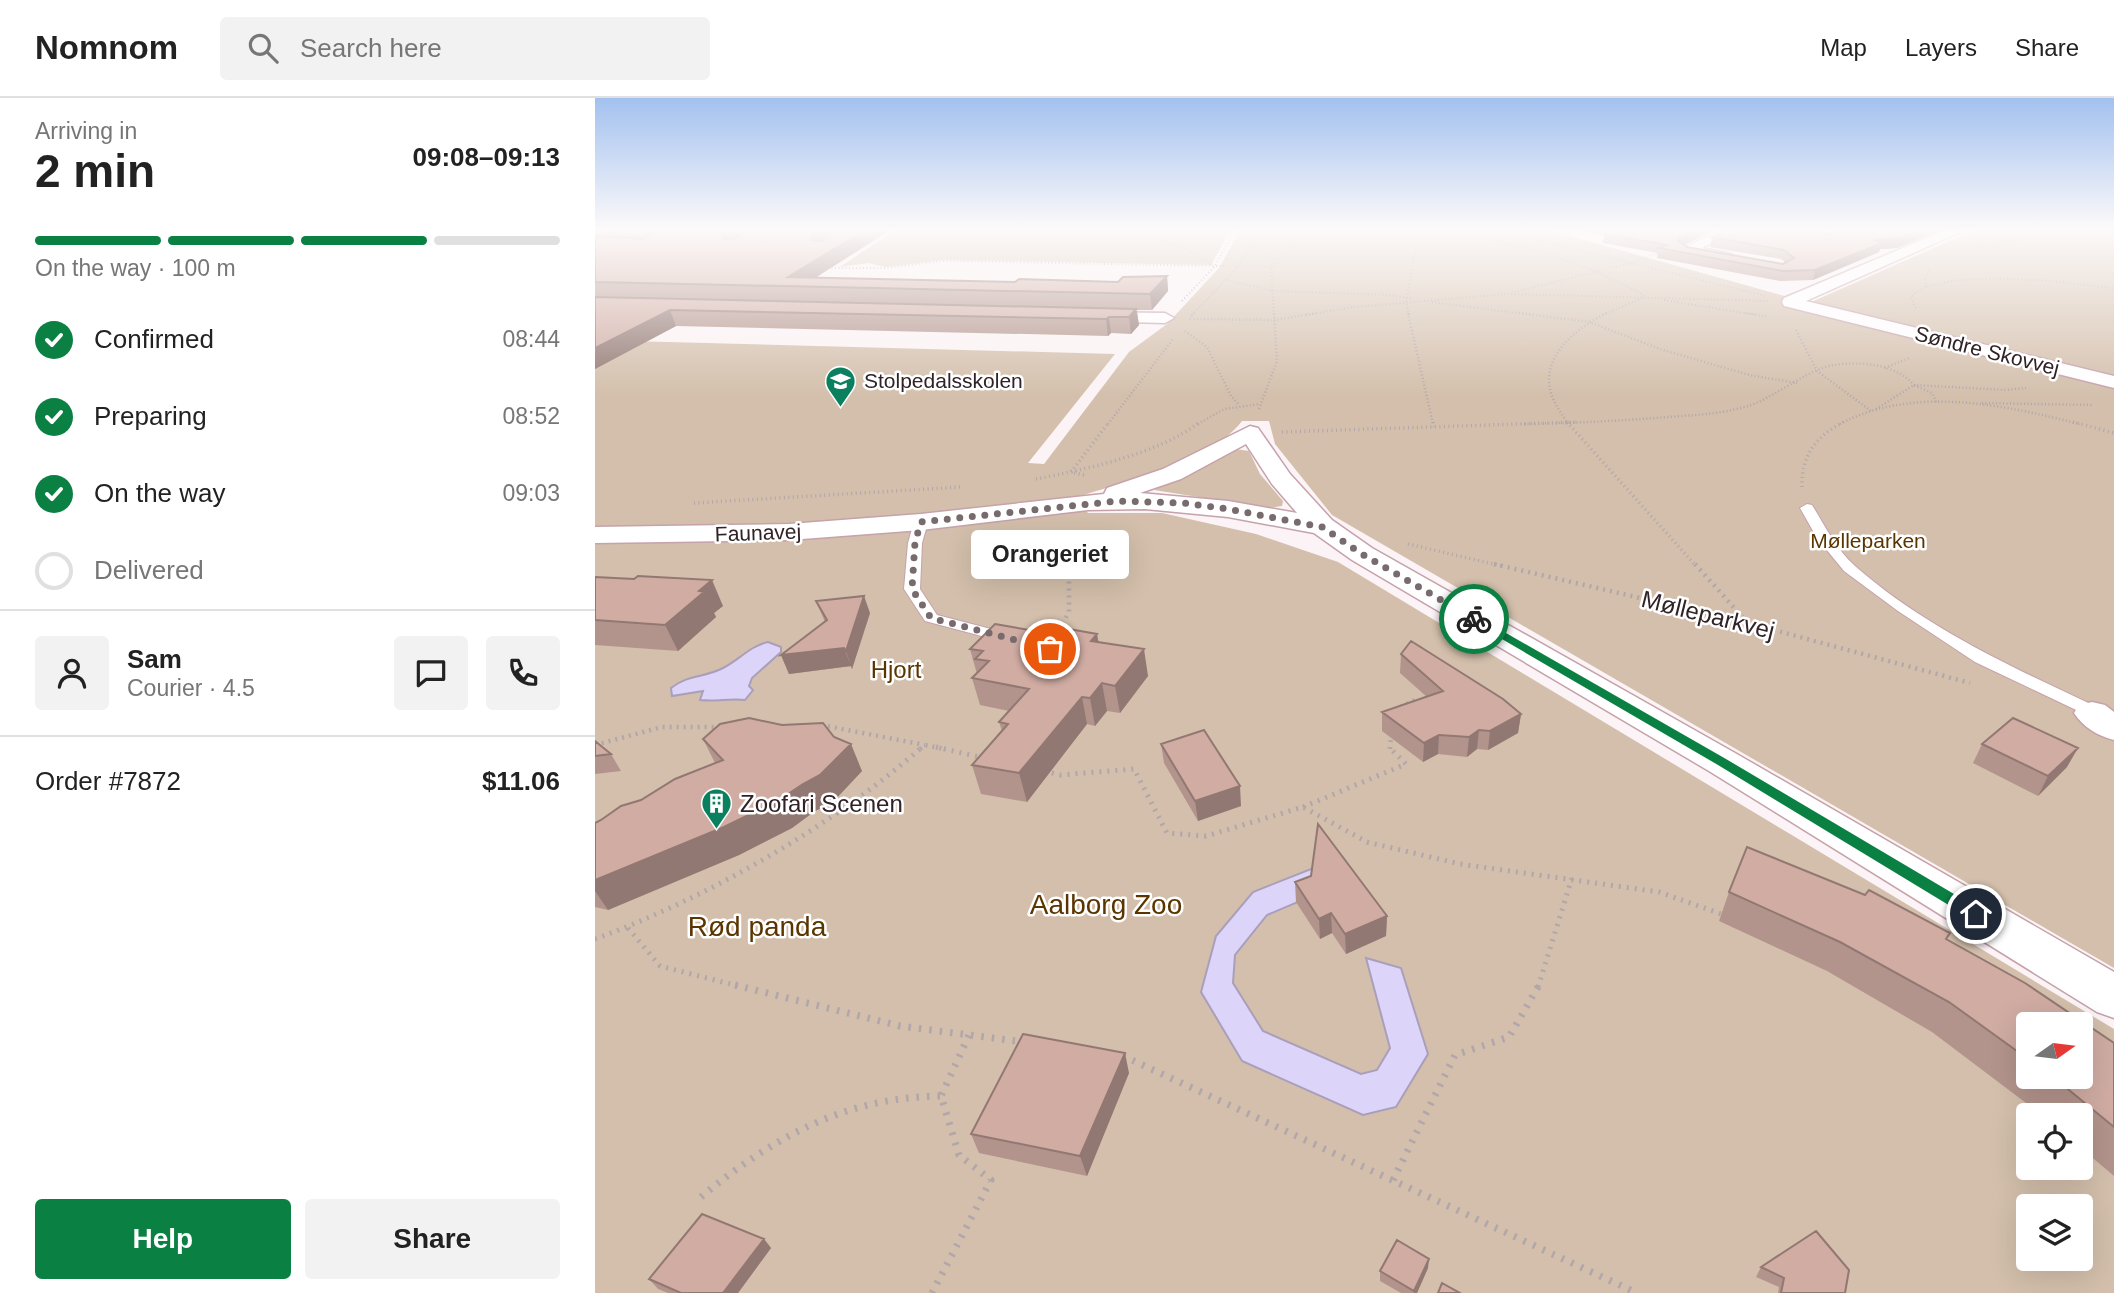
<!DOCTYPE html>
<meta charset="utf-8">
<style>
:root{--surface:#fff;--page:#f2f2f2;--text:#222;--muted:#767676;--line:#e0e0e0;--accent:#0b8043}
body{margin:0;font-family:Arial,sans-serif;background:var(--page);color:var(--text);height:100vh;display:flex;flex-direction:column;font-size:26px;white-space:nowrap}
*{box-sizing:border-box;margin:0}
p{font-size:23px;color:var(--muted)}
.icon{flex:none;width:38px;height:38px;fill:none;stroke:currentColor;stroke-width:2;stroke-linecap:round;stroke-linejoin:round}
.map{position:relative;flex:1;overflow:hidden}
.drawer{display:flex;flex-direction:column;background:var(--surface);width:595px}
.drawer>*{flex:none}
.needle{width:46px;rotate:76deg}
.buttons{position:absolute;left:1421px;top:914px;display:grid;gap:14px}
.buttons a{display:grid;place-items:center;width:77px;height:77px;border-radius:7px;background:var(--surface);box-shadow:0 7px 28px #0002;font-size:35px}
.pin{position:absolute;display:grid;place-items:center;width:60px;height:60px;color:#fff;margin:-30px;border:4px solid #fff;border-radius:50%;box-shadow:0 2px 7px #0007}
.courier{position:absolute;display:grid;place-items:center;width:70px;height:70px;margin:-35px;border:5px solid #0b8043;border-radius:50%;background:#fff;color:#222;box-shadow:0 2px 9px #0007}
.bubble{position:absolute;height:49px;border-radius:7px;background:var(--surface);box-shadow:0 7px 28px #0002;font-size:23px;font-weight:800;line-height:49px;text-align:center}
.headline em{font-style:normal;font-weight:800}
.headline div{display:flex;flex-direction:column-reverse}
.headline{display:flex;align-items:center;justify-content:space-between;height:119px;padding:0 35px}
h1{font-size:46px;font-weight:800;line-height:52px}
.bar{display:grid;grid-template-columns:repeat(4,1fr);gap:10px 7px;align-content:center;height:84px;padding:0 35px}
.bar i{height:9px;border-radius:5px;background:var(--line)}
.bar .current{background:var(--accent)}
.bar p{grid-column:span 4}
.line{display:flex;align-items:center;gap:18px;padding:0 35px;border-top:2px solid var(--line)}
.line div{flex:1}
.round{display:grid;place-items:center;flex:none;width:74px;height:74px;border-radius:7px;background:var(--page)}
ol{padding:0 35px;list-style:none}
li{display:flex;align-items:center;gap:21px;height:77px}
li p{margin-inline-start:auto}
li .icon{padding:7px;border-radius:50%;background:var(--accent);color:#fff;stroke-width:4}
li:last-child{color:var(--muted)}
li i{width:38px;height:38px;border:4px solid var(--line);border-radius:50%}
.primary-button{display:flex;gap:14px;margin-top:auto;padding:14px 35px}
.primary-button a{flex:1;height:80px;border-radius:7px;background:var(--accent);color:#fff;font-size:28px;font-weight:800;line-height:80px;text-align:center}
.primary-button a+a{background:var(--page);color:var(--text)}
header{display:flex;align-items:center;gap:42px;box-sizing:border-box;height:98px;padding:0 35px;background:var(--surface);border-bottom:2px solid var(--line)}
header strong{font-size:33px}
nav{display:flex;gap:38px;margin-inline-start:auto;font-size:24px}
.search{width:490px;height:63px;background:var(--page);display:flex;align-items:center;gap:18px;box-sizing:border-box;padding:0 24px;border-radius:7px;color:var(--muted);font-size:26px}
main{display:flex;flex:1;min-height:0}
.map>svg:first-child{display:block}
.green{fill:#d3bfab;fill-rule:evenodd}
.water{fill:#ddd4f9;stroke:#a99fba;stroke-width:2}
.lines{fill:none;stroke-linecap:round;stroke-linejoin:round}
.lane-casing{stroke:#c6a2ab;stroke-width:2}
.street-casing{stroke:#c6a2ab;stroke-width:3}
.path-far5{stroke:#b1a6a9;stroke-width:2;stroke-dasharray:1 2.5;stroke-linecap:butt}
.path-far4{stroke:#b1a6a9;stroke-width:2.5;stroke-dasharray:1 2.5;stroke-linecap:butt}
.path-far3{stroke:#b1a6a9;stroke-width:3.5;stroke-dasharray:1 3.5;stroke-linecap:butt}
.path-far2{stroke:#b1a6a9;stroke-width:4.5;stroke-dasharray:2 5;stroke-linecap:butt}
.path-far1{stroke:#b1a6a9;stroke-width:5;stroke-dasharray:2 6;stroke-linecap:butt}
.path{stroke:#b1a6a9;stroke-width:7;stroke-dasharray:2.5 8;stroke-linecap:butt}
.lane{fill:#fff;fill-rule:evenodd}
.street{fill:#fff;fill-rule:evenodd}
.wall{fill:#b3948c;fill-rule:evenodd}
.shaded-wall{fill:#927872}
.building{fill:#d0aca3;stroke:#927872;stroke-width:2}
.route{fill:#0b8043}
.done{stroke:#776b6e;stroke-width:7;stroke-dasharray:0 12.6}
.labels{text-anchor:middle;stroke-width:5;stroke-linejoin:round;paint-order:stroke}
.far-street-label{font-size:21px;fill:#302226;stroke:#fff}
.far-poi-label{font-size:21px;fill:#302226;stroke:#fff;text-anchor:start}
.far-park-label{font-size:21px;fill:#5a3500;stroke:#fff}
.street-label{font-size:24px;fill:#302226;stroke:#fff}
.park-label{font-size:24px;fill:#5a3500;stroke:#fff}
.poi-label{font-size:24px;fill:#302226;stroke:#fff;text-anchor:start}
.near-park-label{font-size:28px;fill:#5a3500;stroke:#fff}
</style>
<header>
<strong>Nomnom</strong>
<div class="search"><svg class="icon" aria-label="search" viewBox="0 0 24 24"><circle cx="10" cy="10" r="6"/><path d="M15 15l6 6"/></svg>Search here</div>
<nav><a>Map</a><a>Layers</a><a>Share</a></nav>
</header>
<main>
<section class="drawer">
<div class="headline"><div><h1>2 min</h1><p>Arriving in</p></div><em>09:08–09:13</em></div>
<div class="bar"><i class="current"></i><i class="current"></i><i class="current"></i><i></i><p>On the way · 100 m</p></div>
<ol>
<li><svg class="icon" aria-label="check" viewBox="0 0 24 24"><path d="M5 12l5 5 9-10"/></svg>Confirmed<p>08:44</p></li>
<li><svg class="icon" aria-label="check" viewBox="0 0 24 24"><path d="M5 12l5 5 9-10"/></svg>Preparing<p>08:52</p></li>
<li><svg class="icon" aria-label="check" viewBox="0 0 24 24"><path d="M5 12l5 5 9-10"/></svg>On the way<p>09:03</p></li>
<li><i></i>Delivered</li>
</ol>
<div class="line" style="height:126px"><a class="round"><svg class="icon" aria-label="person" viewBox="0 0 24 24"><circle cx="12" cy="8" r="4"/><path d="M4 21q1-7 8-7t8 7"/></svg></a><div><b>Sam</b><p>Courier · 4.5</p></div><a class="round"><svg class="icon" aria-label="chat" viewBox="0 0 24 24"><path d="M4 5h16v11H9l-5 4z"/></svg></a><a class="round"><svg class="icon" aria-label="phone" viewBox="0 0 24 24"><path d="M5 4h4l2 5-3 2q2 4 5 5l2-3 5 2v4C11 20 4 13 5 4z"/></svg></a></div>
<div class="line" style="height:91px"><div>Order #7872</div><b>$11.06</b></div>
<div class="primary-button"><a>Help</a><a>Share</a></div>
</section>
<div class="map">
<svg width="1519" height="1195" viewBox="0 0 1519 1195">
<rect width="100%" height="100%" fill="#fbf3f5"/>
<path class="green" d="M302 131H636L616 167 349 162 291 169 273 165 245 169Z
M646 131H950L1214 205 1382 131H1519V870L737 417 680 346 674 323H647C612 368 531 382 480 400L493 415H567L661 436 743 464 1519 931V1195H0V260L34 243 520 256 433 365 449 366 534 254 572 226 624 170ZM1433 926H1486V978H1433ZM1433 1017H1486V1069H1433ZM1433 1108H1486V1160H1433Z
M640 351 654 353 665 376 688 403 687 408 673 410 559 392Z"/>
<path class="water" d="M173 544 186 549V554L157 580 154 588 158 592 150 602C135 600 121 604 105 602L108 593 77 598 76 590C94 576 109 580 128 570 144 562 155 548 173 544Z
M721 769 717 798 672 817 640 857 638 885 668 933 766 976 782 972 795 950 771 860 806 870 833 956 801 1009 768 1017 647 963 606 894 621 838 658 794Z"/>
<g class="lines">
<defs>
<path id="lane" d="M1212 406 1217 407C1230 428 1241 451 1260 468 1335 534 1430 575 1519 617V630L1380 564 1303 513 1249 473 1222 440 1205 410Z
M326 420 333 424 327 445 325 491 342 517 419 537 421 540 419 543 413 545 330 523 309 491 313 445 319 424Z"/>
<path id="street" d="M1128 131H1146L1107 150 1136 156 1138 159 1136 162 1091 156 1084 152Z
M1353 131H1372L1211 203 1519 278V290L1189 208 1187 204 1189 200Z
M496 214 570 215 579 220 570 225 490 223 487 219 490 215Z
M655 328 663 330 695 376 737 422 777 450 1140 655 1519 874V920L1502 914 1114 673 757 462 719 435 633 419 550 411 493 412 326 432 194 442 0 445V429L194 426 326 416 509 396 512 390 568 371ZM651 346 677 386 702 415 633 403 545 395 586 381Z
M1497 604 1510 607 1519 614V642C1503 638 1488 629 1479 615L1484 607Z"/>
</defs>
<use href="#lane" class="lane-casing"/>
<use href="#street" class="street-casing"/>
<path class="path-far5" d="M529 131 587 149 618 167
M836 131C913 142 982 160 1050 198
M897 131 1171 198
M1388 137 1406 143
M1381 149 1453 138H1519
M233 170H290L349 163 676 169
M631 182 677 193 796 197 818 201
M1331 189 1330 179 1335 170
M919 194 1036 165 1066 154
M1069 202 1161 217
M587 203 620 168 640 131
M837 204 938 217
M1321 210 1316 199C1343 168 1479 184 1519 191
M597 217 643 169 664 131
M679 217 676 169 704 138 718 131
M711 217 759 209 912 196 1173 203
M814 217 811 204 824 131
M1008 217 1047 200"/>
<path class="path-far4" d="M813 215 838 326
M924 215 994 224 1068 252 1154 277 1202 285
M1150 215 1174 219
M596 218 599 215
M595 221 679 222 722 215
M1201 232 1222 273 1276 313
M590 233 612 249 636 298 644 307
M1290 270 1314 260
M1387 305 1497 307
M664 311 682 263 679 215
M1281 311 1319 287 1337 295 1342 306
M513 326 578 241
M603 326 629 311 665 306
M929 326C977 325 1025 323 1073 319 1100 317 1127 316 1153 308 1179 300 1213 271 1239 267 1266 263 1301 266 1319 287L1411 292 1431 290
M973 326C967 316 957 303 955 291 948 255 983 230 1011 215
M1245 326C1318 287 1409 307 1485 326"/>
<path class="path-far3" d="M838 324 839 329
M972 324 1101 468
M1478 324 1519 335
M687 334 983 324
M489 377 476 374 514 324
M441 381C492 371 563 356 605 324
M1207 389C1206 357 1221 339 1248 324
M99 405 366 389
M474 432V468
M813 446 907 468"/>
<path class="path-far2" d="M899 466 1153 525 1375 585
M1100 466 1151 523
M464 532 474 514V466
M799 612 822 601
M226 627 330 647
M0 647 67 629H126
M325 651 330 647 349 651
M795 651 796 635"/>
<path class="path-far1" d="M341 649 389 660
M449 673 465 677 539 671 572 735 611 738 708 709 772 744 865 766 1064 794 1132 818
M708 709 811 666 794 649
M33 830 65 868 147 889
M0 841C112 800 238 728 327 649
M943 889 977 780"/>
<path class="path" d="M140 887 305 928 429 944
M528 958 1042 1195
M798 1082 860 957 914 939 944 887
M106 1099C178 1039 251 999 346 998
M337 1195 396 1082 364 1057 346 998 374 937"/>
<use href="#lane" class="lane"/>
<use href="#street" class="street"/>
</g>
<path class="wall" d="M0 131H243L225 143 221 180 420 184H523L572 178 573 193 557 212H542L544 227 536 236 516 235 513 238 81 228 0 271Z
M979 131H1121L1089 147 1092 149 1188 166 1191 165 1186 161 1115 149 1117 139 1236 136 1240 134 1229 131H1348L1302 150 1285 151 1284 154 1218 182 1185 183 1062 160 1063 155 1008 145 1009 137Z
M0 479 39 481 128 508 119 515 121 519 83 553 0 547Z
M221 503 275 515 257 571 256 568 194 576 186 557 230 524Z
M504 544 553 578 525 615 512 613 500 628 492 626 432 704 386 696 377 667 407 633 404 624 414 613 385 607 377 580 382 576 375 551Z
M806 556 926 616 923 635 893 652 882 651 872 659 843 656 828 664 787 633V614L832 599 805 575Z
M108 641 267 673 237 705 220 713 197 730 144 757 13 812 0 809V725L120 665Z
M0 643 16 656 26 673 0 676Z
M566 646 646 708 603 723 569 665Z
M1387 646 1472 669 1443 698 1378 665Z
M700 784 792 818 791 838 751 856 737 835 725 841 701 804Z
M1134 794 1355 835 1352 841 1519 945V1078L1486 1050V1017H1447L1337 934 1232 873 1124 823ZM1433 926 1486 978H1433Z
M534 975 492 1078 384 1055 376 1036Z
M169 1141 176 1150 143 1195H73L63 1191 54 1181Z
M1166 1169 1250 1195H1183L1184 1189 1161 1179Z
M833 1170 822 1195H806L785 1183V1173Z"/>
<path class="shaded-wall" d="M47 131H73L51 141Z
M131 131H158L129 148 125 135Z
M218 131H243L221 146 216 142 217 132Z
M272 131H297L206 189 193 179Z
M1103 131H1121L1083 150 1082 153 1085 140Z
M1327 131H1348L1302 150 1285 151 1284 154 1218 182 1220 172 1279 142Z
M572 178 573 193 557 212 555 196Z
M541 211 544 227 536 236 534 219Z
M75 212 81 228 0 271V250Z
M514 219 516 235 513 238 511 221Z
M117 482 128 508 119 515 121 519 83 553 70 527 104 493Z
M269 498 275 515 257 571 251 553Z
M502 536 507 562 496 543Z
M249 550 256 568 194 576 186 557Z
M549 551 553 578 525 615 520 588Z
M507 585 512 613 500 628 495 600Z
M487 599 492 626 432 704 424 675Z
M926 616 923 635 893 652 895 633Z
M884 632 882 651 872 659 874 639Z
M844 637 843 656 828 664 829 645Z
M256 646 267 673 237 705 220 713 197 730 144 757 13 812 0 793V782Z
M1483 650 1472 669 1443 698 1453 678Z
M645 688 646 708 603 723 600 703Z
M736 815 737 835 725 841 724 821Z
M792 818 791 838 751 856 750 836Z
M530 955 534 975 492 1078 485 1058Z
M169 1141 176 1150 143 1195H128Z
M834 1161 833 1170 822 1195H819Z"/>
<path class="building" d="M69 131H131L125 135 129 141H139L157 131H218L217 132 216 142 228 143 246 131H272L193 179 420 184 424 181 523 184 528 179 572 178 555 196 0 184V138L47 141Z
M1021 131H1103L1085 140 1083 143 1092 149 1188 166 1199 160 1189 152 1117 139 1134 131H1207L1236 136 1244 131H1327L1305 140 1279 142 1287 145 1220 172 1188 173 1064 150 1072 147 1009 136Z
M0 199 541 211 534 219H514L511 221 75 212 0 250Z
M43 478 117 482 104 493 109 494 70 527 0 522V479L39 481Z
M269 498 251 553 249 550 186 557 232 522 221 503Z
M400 526 457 536 463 529 502 536 496 543 549 551 520 588 507 585 495 600 487 599 424 675 377 667 413 626 404 624 434 591 377 580 394 563 380 561 388 553 375 551Z
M816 543 908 601 926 616 895 633 884 632 874 639 844 637 829 645 787 614 848 593 806 556Z
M154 620 187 627 228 625 239 639 256 646 225 677 208 686 184 702 129 729 0 782V725L6 722 26 708 46 702 80 681 128 662 108 641 125 626Z
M1418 620 1483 650 1453 678 1387 646Z
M609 632 645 688 600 703 566 646Z
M0 643 16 656 0 658Z
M723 726 792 818 750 836 736 815 724 821 700 784 716 778Z
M1152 749 1270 797 1274 792 1355 835 1351 841 1430 885 1519 945V1029L1457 978H1486V926H1433V961L1354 904 1245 844 1134 794Z
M428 936 530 955 485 1058 376 1036Z
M107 1116 169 1141 128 1195H86L54 1181Z
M1221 1133 1254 1172 1250 1195H1186L1189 1180 1166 1169Z
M802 1142 834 1161 819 1193 785 1173Z
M847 1185 865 1195H843Z"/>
<linearGradient id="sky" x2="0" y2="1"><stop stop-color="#a3c1ef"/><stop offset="0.44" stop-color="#fdfafa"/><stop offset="1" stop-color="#fdfafa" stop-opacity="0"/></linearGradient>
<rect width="1519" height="299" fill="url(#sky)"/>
<path class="route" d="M876 519H883L1131 661 1386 812 1388 816 1386 820H1375L1123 667 876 523Z"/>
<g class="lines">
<path class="done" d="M455 551 336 520 317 491 320 444 326 424 523 403 589 405 633 411 727 429 767 456 879 521"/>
</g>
<defs>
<symbol id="school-pin" viewBox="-11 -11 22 30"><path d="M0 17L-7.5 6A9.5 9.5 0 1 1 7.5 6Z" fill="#0b805e" stroke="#fff"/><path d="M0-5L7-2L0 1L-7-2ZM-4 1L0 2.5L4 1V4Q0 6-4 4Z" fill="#fff"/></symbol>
<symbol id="building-pin" viewBox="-11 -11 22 30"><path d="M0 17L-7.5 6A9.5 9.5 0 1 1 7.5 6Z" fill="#0b805e" stroke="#fff"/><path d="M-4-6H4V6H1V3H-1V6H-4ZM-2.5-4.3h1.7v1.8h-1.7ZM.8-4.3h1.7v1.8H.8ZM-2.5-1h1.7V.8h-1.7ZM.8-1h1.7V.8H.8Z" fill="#fff"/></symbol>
</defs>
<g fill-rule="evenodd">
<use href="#school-pin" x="228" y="266" width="35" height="47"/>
<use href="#building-pin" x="104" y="688" width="35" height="47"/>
</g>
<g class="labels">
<g class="far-street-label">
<text transform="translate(1392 253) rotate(14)" y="7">Søndre Skovvej</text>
<text transform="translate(163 435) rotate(-2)" y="7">Faunavej</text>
</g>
<g class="far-poi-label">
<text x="269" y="290">Stolpedalsskolen</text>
</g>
<g class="far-park-label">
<text x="1273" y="450">Mølleparken</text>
</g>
<g class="street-label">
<text transform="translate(1113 517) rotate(14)" y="8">Mølleparkvej</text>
</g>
<g class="park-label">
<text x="301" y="580">Hjort</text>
</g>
<g class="poi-label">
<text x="145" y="714">Zoofari Scenen</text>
</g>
<g class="near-park-label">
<text x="511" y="816">Aalborg Zoo</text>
<text x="162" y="838">Rød panda</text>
</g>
</g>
</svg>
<div class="buttons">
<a><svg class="needle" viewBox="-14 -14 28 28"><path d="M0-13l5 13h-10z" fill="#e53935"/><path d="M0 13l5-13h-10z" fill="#767676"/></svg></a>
<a><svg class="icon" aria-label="locate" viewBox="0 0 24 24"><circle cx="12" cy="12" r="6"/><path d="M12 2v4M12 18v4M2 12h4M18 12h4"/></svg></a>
<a><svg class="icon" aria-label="layers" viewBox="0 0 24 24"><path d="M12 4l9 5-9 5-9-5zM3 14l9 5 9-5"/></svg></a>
</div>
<div class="pin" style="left:455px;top:551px;background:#ea580c"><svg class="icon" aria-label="bag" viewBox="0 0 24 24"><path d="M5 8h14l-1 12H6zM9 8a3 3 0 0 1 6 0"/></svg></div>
<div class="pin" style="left:1381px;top:816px;background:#1f2937"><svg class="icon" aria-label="home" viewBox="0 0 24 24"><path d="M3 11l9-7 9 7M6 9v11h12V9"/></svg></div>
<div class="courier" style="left:879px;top:521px"><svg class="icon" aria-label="bike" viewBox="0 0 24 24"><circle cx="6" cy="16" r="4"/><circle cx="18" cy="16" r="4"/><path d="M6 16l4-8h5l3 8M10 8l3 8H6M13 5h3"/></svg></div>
<div class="bubble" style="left:376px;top:432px;width:158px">Orangeriet</div>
</div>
</main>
